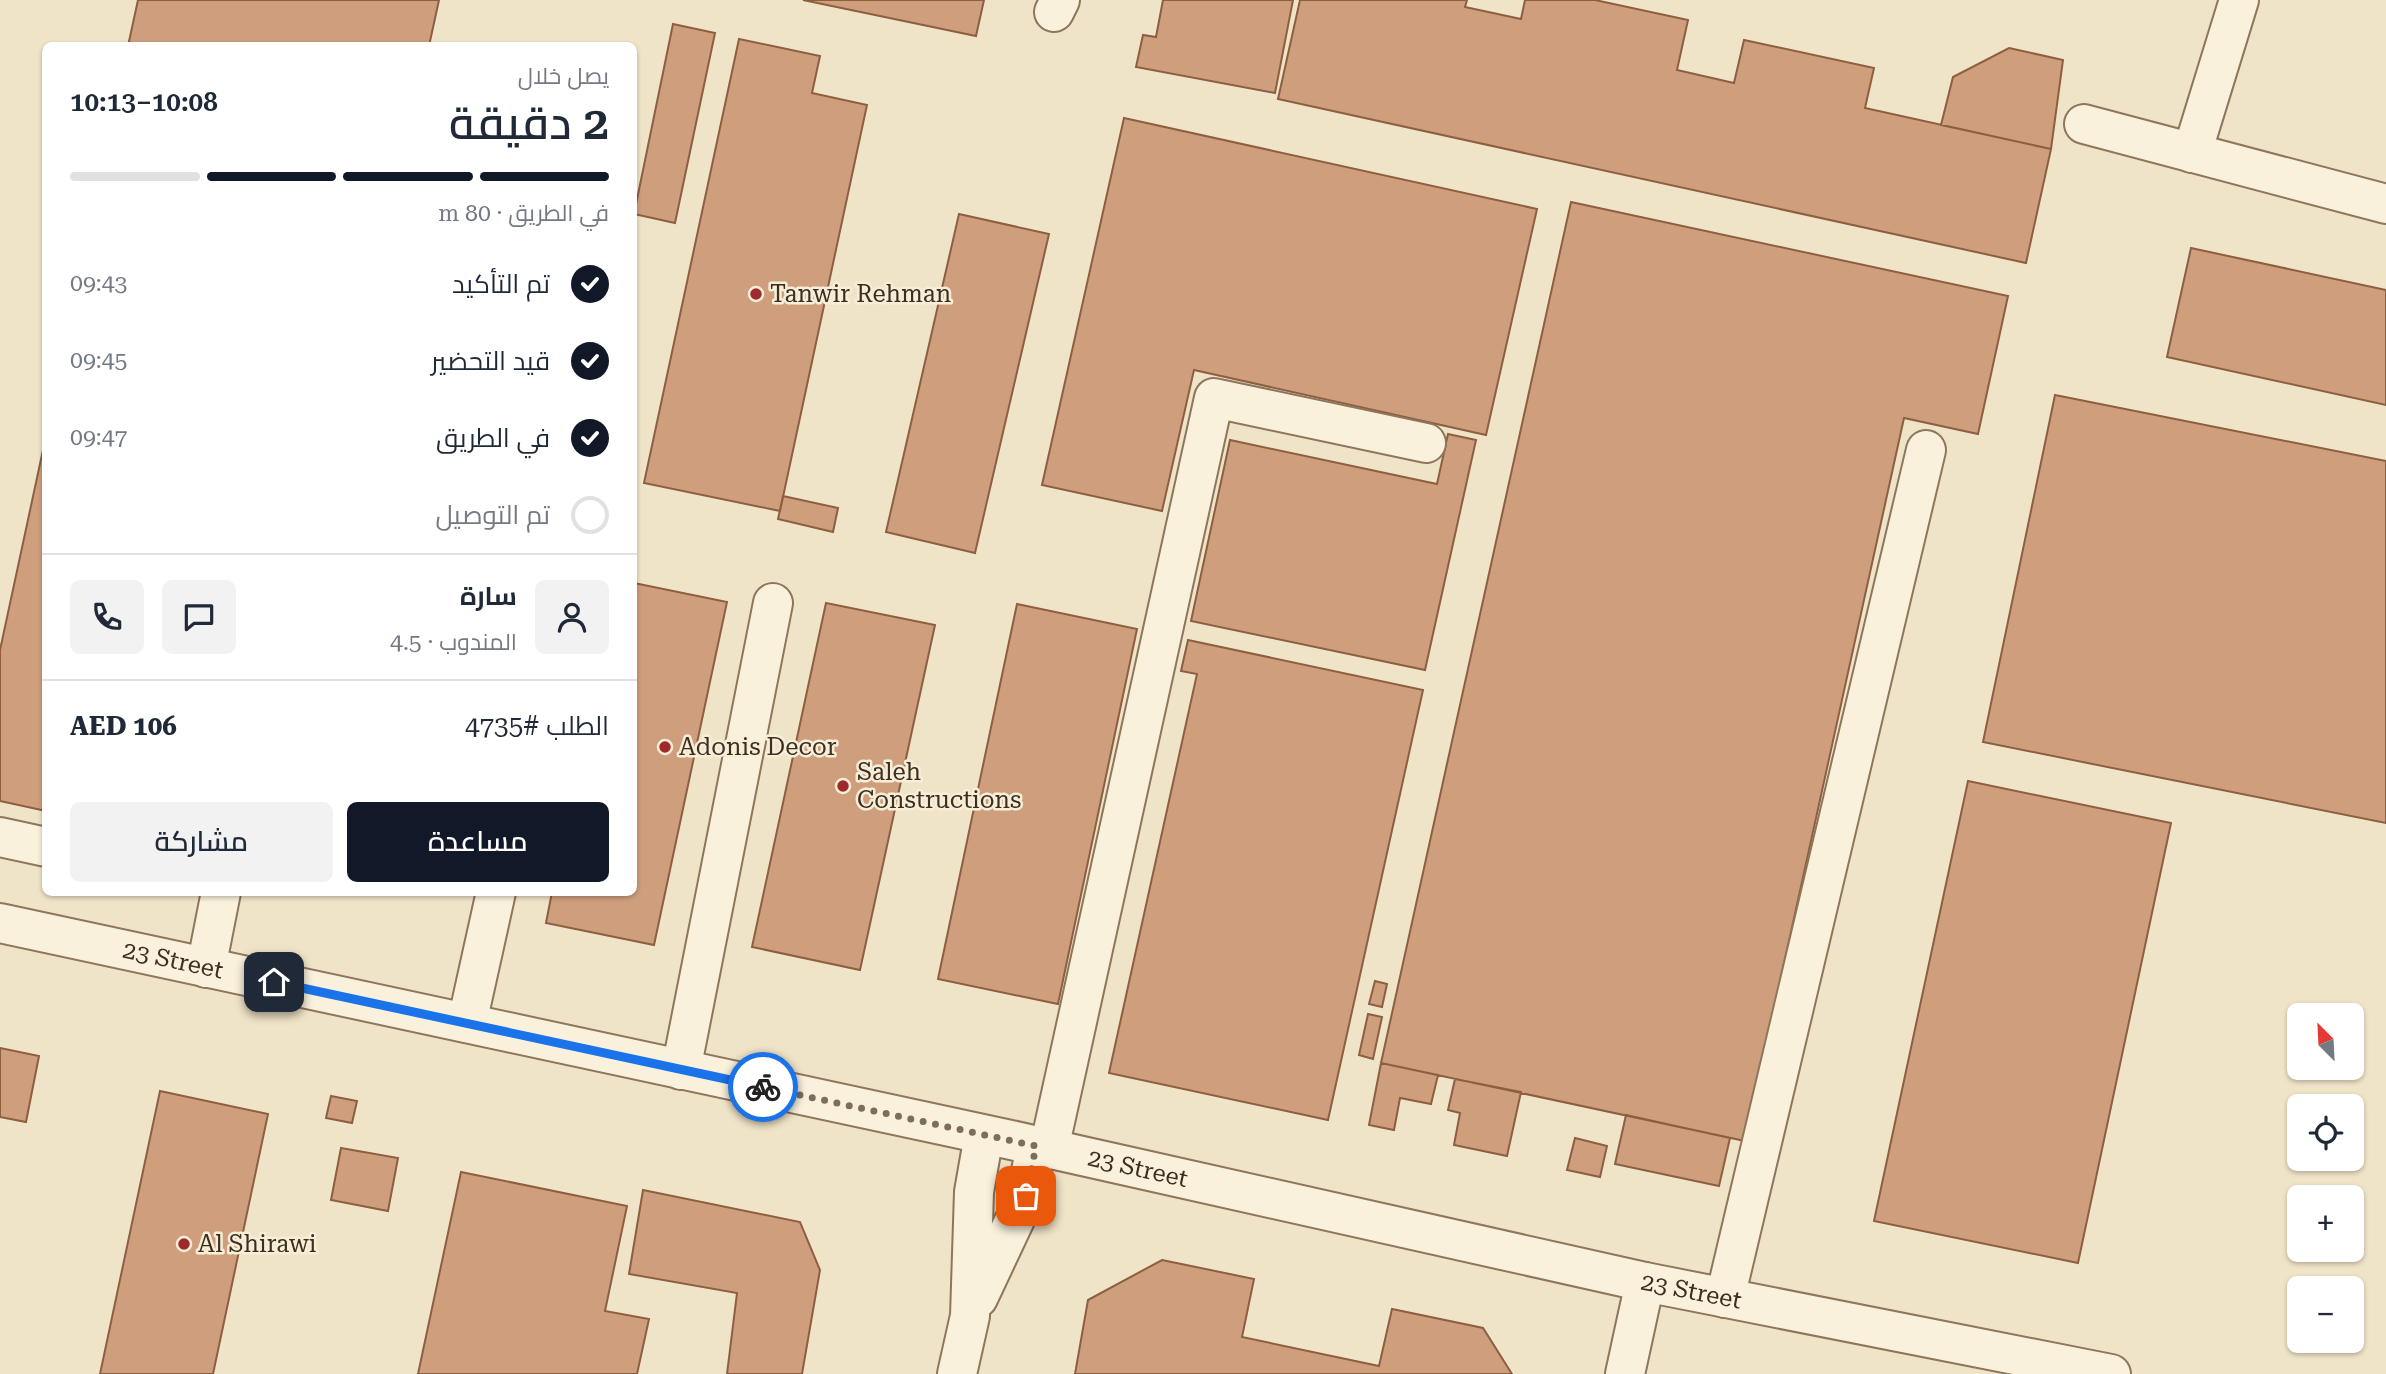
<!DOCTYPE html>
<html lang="ar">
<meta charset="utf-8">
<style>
:root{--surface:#fff;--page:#f2f2f3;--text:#1f2937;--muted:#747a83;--line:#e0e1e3;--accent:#111827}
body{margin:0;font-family:"Roboto Serif",Cairo,serif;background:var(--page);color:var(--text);direction:rtl;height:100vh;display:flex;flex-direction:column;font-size:26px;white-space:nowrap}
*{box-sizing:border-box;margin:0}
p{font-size:23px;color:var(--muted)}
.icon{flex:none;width:38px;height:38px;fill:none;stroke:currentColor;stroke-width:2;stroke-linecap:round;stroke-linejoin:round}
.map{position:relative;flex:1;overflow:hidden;direction:ltr}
.side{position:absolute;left:42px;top:42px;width:595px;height:854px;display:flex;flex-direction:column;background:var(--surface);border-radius:10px;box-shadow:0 2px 5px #0004;direction:rtl}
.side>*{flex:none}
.needle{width:46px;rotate:336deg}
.controls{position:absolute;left:2287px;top:1003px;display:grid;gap:14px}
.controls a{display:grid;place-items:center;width:77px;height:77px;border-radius:10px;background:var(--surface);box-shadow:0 2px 5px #0004;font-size:35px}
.pin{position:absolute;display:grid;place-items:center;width:60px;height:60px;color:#fff;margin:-30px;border-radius:14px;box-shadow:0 4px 10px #0006}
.courier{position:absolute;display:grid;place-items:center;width:70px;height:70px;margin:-35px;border:5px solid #1a73e8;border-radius:50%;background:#fff;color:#222;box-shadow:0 2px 9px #0007}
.headline em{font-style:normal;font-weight:600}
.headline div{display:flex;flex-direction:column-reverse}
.headline{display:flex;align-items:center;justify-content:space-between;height:119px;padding:0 28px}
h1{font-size:46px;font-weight:600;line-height:52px}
.bar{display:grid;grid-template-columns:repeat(4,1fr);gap:10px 7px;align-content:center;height:84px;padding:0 28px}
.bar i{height:9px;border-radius:5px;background:var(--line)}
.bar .current{background:var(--accent)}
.bar p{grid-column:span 4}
.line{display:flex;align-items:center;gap:18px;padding:0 28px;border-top:2px solid var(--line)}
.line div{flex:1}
.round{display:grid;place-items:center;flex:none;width:74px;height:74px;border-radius:10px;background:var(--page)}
ol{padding:0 28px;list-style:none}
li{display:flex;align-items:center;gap:21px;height:77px}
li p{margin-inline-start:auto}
li .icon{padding:7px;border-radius:50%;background:var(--accent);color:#fff;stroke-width:4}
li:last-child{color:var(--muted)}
li i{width:38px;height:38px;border:4px solid var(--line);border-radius:50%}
.button{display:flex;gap:14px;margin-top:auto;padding:14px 28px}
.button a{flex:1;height:80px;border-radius:10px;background:var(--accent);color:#fff;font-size:28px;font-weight:600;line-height:80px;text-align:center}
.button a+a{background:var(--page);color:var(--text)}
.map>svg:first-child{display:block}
.building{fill:#cf9f7d;stroke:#8d5f41;stroke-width:2}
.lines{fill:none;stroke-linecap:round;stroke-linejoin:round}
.minor-casing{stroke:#8d765c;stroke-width:42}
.minor{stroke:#faf1dc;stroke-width:38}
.done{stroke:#7c6e5b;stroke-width:7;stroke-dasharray:0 12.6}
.route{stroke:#1a73e8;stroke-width:9}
.poi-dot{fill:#9e2a2b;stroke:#f7eed8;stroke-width:2.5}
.labels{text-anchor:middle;stroke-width:5;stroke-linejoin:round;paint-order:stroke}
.poi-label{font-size:24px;fill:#3d2e20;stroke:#f7eed8;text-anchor:start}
.street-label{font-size:24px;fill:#3d2e20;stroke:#f7eed8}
</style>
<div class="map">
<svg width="2386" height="1374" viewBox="0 0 2386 1374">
<rect width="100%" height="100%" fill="#f0e4c8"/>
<path class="building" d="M138 0H439L429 46H128Z
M803 0H984L976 36Z
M1163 0H1293L1275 93 1136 67 1143 35 1156 37Z
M1300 0H1467L1465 7 1521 19 1525 0H1595L1688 20 1677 70 1734 83 1744 40 1874 68 1865 108 2051 149 2026 263 1278 99Z
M673 24 715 33 675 223 634 214Z
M739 39 820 56 812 93 867 105 780 511 644 483Z
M2009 48 2063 60 2051 149 1941 125 1953 77Z
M1124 118 1537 209 1486 435 1194 370 1162 511 1042 485Z
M1571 202 2008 296 1978 434 1904 418 1745 1141 1381 1063Z
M959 214 1049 234 975 553 886 532Z
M2191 248 2386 290V405L2167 357Z
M2055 395 2386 461V823L1983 742Z
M1448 434 1476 440 1425 670 1191 621 1230 440 1437 484Z
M46 436V811L0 801V650Z
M783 496 838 508 833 532 778 519Z
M634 583 727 602 654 945 546 923 552 892H634Z
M826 603 935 625 860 970 752 947Z
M1017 604 1137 629 1058 1004 938 979Z
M1188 640 1423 690 1328 1120 1109 1073 1197 674 1181 671Z
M1968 781 2171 823 2078 1263 1874 1221Z
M1375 981 1387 984 1382 1007 1369 1004Z
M1368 1014 1382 1017 1373 1059 1359 1055Z
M0 1048 39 1056 26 1122 0 1117Z
M1381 1063 1438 1075 1431 1104 1400 1098 1394 1130 1369 1125Z
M1455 1079 1521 1092 1507 1156 1454 1145 1460 1113 1448 1110Z
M160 1091 268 1114 213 1374H100Z
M331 1096 357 1101 352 1123 326 1118Z
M1626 1115 1730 1138 1719 1186 1615 1164Z
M1575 1138 1607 1146 1600 1177 1567 1170Z
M341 1148 398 1158 388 1211 331 1200Z
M461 1172 627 1206 605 1311 649 1319 637 1374H418Z
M643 1190 800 1222 820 1270 802 1374H727L737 1293 629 1274Z
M1162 1260 1254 1279 1242 1337 1379 1366 1392 1309 1483 1328 1512 1374H1075L1088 1300Z"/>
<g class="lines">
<defs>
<g id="minor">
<path d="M1054 12 1060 0"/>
<path d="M2084 124 2386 204"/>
<path d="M2192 153 2239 0"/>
<path d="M0 837 46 847"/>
<path id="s1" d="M0 923 1011 1140 1645 1282 2111 1374"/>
<path d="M206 968 221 892"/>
<path d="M467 1023 496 892"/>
<path d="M681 1070 773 603"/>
<path d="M1049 1149 1214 398 1426 443"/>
<path d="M978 1298 1026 1196 1036 1146"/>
<path d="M1725 1298 1926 450"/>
<path d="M957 1374 970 1316 974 1192 984 1135"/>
<path d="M1625 1374 1645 1282"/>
</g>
</defs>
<use href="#minor" class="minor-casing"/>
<use href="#minor" class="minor"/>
</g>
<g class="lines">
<path class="done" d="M763 1087 1036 1146 1026 1196"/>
<path class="route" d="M274 982 763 1087"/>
</g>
<g class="poi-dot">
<circle cx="756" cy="294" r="7"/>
<circle cx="665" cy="747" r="7"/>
<circle cx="843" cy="786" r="7"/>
<circle cx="184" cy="1244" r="7"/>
</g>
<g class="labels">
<g class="poi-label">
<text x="770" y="302">Tanwir Rehman</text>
<text x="679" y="755">Adonis Decor</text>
<text x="857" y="780">Saleh<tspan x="857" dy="28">Constructions</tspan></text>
<text x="198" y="1252">Al Shirawi</text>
</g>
<g class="street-label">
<text dy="8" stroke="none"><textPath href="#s1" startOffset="177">23 Street</textPath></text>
<text dy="8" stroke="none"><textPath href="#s1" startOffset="1164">23 Street</textPath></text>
<text dy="8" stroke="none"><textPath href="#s1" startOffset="1731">23 Street</textPath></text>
</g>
</g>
</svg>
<div class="controls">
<a><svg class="needle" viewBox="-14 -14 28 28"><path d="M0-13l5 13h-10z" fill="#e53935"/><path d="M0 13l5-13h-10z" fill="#747a83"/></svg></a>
<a><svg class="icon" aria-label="locate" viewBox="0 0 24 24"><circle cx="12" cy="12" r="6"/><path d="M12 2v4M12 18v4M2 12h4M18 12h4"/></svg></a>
<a>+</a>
<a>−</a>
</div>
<div class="pin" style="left:1026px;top:1196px;background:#ea580c"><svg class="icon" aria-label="bag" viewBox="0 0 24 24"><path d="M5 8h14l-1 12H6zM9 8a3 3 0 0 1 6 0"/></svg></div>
<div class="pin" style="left:274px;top:982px;background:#1f2937"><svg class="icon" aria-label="home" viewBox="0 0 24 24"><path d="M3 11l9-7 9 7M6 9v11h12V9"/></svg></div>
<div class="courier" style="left:763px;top:1087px"><svg class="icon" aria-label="bike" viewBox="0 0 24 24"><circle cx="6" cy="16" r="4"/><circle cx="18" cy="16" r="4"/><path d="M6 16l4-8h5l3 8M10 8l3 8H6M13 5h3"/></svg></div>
<section class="side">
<div class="headline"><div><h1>2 دقيقة</h1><p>يصل خلال</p></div><em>10:08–10:13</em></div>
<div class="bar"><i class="current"></i><i class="current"></i><i class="current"></i><i></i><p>في الطريق · 80 m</p></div>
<ol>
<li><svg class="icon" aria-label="check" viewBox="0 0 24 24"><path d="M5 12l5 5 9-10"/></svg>تم التأكيد<p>09:43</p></li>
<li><svg class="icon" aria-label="check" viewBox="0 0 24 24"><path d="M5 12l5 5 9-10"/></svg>قيد التحضير<p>09:45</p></li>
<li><svg class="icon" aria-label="check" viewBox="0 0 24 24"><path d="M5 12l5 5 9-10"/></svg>في الطريق<p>09:47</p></li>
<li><i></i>تم التوصيل</li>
</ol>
<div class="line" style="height:126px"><a class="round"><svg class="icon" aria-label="person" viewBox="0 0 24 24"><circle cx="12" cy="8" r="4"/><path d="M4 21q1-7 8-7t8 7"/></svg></a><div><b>سارة</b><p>المندوب · 4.5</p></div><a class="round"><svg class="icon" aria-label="chat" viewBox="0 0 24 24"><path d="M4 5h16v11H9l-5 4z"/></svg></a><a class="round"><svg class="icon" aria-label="phone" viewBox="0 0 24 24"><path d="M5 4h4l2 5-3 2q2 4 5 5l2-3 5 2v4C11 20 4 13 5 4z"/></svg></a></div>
<div class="line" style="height:91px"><div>الطلب #4735</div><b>AED 106</b></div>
<div class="button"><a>مساعدة</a><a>مشاركة</a></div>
</section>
</div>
